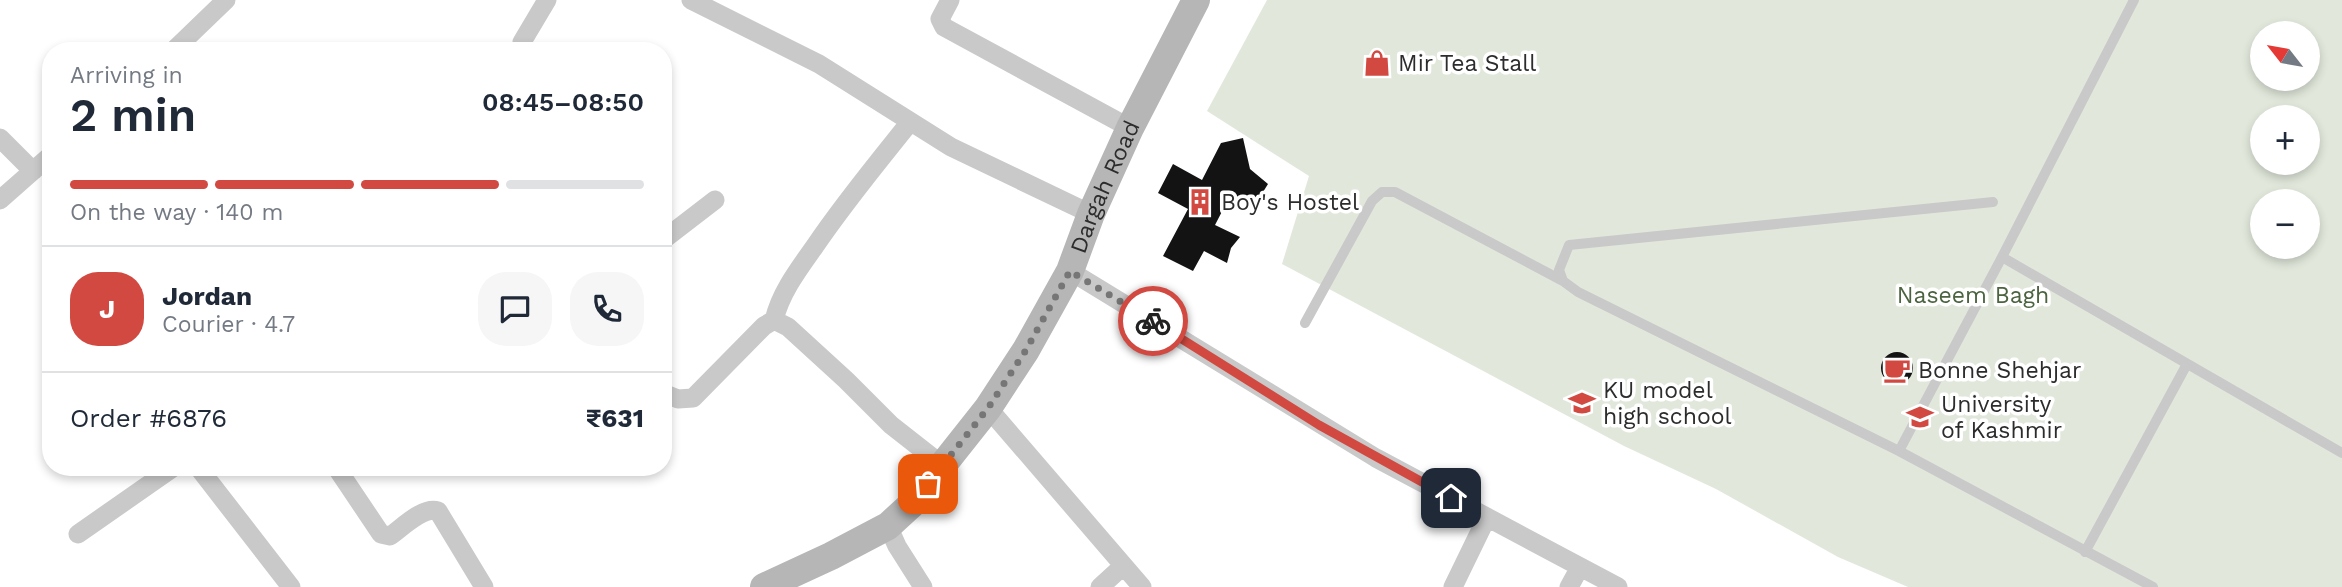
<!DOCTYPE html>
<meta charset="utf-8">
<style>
:root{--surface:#fff;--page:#f6f6f7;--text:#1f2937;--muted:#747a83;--line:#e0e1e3;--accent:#d14940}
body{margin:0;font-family:"Work Sans",sans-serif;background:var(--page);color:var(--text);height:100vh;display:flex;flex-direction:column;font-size:26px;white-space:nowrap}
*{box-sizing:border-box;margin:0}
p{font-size:23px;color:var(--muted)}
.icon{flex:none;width:38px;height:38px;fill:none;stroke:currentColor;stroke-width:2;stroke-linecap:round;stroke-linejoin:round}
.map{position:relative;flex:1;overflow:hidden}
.sheet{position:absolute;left:42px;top:42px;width:630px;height:434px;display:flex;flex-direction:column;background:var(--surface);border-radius:28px;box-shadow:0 4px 10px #0003}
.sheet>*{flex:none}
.needle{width:46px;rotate:301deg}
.controls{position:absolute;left:2250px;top:21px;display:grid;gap:14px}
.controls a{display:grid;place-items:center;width:70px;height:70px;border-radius:50%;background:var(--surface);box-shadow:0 4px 10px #0003;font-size:35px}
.pin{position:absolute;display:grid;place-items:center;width:60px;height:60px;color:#fff;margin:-30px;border-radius:14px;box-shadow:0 4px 10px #0006}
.courier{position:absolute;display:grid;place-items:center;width:70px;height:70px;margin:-35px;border:5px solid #d14940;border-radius:50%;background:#fff;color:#222;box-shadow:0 2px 9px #0007}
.summary em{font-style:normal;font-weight:600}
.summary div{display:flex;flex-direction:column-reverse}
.summary{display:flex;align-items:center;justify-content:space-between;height:119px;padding:0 28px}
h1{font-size:46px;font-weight:600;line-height:52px}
.bar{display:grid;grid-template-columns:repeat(4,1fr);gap:10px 7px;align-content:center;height:84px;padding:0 28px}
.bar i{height:9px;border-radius:5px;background:var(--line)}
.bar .current{background:var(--accent)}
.bar p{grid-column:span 4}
.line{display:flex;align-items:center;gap:18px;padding:0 28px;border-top:2px solid var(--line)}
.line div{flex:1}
.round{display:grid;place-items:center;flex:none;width:74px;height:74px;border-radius:28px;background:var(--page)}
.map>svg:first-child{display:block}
.green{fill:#e1e8db;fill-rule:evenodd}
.building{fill:#131313}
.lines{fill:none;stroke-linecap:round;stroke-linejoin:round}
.lane{stroke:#c9c9c9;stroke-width:10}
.street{stroke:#c9c9c9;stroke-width:19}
.secondary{stroke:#b6b6b6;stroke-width:28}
.done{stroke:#767676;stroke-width:7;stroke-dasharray:0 12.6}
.route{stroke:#d14940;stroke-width:9}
.labels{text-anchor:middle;stroke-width:7;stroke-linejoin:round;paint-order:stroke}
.poi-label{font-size:23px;fill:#2c2c2c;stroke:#fff;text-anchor:start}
.street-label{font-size:23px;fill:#2c2c2c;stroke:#fff}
.park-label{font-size:23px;fill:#4b633f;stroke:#fff}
</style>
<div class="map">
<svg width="2342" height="587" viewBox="0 0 2342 587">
<rect width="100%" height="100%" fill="#fff"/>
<path class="green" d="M1267 0H2342V587H1908L1838 557 1716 489 1624 446 1282 264 1309 176 1207 111ZM2263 33H2308V79H2263ZM2263 117H2308V163H2263ZM2263 201H2308V247H2263Z"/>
<path class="building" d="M1243 138 1250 169 1268 184 1253 208 1230 196 1215 225 1240 237 1231 248 1227 263 1204 251 1193 271 1163 256 1188 209 1158 193 1173 164 1202 180 1221 143Z
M1881 368a16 16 0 1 1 32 0a16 16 0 1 1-32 0Z"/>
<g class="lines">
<path class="lane" d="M1993 202 1569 245 1559 270 1563 281 1578 292 1899 451 2153 587
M2002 257 2342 453
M1305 323 1372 201 1382 192H1395L1563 281
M1899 451 2002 257 2134 0
M2085 552 2187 364"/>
<path class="street" d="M691 0 819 64 951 147 1091 214
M950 0 940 19 944 27 1130 128
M522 42 547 0
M173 51 226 0
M0 138 33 171
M0 200 51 155
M663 240 715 200
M1070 271 1376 458 1618 587
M774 320 788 327 846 380 891 425 942 465
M663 393 678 399 693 398 764 326 774 320C781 292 798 270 815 246 844 203 878 162 910 122
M988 408 1142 587
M198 467 291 587
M336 467 381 534 390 536C403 527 423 506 438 511L484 587
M888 526 897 546 923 587
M78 534 174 467
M1100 587 1123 566
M1453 587 1487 517
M1569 587 1580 567"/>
<path class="secondary" id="s1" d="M764 587 831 556 888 526 912 504 988 408 1026 350 1070 271 1091 214 1130 128 1196 0"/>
</g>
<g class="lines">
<path class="done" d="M928 484 988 408 1026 350 1070 271 1153 321"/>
<path class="route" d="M1153 321 1319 425 1451 498"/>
</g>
<defs>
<symbol id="shop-bare" viewBox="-9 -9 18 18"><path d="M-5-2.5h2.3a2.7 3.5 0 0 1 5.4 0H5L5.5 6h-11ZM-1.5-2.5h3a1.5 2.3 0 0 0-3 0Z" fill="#d14940" stroke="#fff" stroke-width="2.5" paint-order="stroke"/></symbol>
<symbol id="building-bare" viewBox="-9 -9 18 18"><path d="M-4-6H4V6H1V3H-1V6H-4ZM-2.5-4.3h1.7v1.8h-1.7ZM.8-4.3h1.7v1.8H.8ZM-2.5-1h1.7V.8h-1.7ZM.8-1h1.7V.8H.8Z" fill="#d14940" stroke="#fff" stroke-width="2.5" paint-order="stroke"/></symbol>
<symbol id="cafe-bare" viewBox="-9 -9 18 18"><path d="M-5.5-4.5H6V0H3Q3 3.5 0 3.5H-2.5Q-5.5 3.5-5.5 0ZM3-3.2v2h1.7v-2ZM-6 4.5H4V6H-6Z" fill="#d14940" stroke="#fff" stroke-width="2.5" paint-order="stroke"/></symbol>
<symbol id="school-bare" viewBox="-9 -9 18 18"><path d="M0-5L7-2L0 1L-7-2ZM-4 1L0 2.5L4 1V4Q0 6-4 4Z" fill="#d14940" stroke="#fff" stroke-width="2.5" paint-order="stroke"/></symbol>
<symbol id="university-bare" viewBox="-9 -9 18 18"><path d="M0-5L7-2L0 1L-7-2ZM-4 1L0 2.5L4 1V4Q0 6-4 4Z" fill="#d14940" stroke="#fff" stroke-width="2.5" paint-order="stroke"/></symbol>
</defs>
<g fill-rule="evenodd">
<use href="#shop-bare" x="1358" y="44" width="38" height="38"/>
<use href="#building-bare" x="1181" y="183" width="38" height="38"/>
<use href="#cafe-bare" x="1878" y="351" width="38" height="38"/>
<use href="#school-bare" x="1563" y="384" width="38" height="38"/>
<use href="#university-bare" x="1901" y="398" width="38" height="38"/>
</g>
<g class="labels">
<g class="poi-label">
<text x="1398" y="71">Mir Tea Stall</text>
<text x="1221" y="210">Boy's Hostel</text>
<text x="1918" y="378">Bonne Shehjar</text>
<text x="1603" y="398">KU model<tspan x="1603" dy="26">high school</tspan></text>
<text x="1941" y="412">University<tspan x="1941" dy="26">of Kashmir</tspan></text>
</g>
<g class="street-label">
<text dy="8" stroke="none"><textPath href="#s1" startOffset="544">Dargah Road</textPath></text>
</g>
<g class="park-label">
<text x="1973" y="303">Naseem Bagh</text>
</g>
</g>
</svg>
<div class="controls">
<a><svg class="needle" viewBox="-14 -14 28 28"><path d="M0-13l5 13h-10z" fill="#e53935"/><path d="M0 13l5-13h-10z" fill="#747a83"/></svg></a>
<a>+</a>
<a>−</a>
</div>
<div class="pin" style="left:928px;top:484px;background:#ea580c"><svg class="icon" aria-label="bag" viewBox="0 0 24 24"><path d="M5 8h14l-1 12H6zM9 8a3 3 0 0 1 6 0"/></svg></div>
<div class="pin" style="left:1451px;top:498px;background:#1f2937"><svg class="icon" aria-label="home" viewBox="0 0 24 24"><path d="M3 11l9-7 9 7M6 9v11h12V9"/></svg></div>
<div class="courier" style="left:1153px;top:321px"><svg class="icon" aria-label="bike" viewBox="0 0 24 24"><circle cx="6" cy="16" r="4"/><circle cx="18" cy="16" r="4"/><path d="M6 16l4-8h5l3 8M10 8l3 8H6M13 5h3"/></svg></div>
<section class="sheet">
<div class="summary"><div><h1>2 min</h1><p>Arriving in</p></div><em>08:45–08:50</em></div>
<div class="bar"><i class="current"></i><i class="current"></i><i class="current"></i><i></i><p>On the way · 140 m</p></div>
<div class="line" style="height:126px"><b class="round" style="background:var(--accent);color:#fff">J</b><div><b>Jordan</b><p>Courier · 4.7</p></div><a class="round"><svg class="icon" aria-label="chat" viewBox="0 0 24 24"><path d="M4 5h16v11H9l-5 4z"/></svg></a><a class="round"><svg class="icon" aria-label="phone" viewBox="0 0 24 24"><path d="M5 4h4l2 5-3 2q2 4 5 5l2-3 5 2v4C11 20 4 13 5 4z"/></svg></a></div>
<div class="line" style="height:91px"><div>Order #6876</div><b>₹631</b></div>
</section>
</div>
